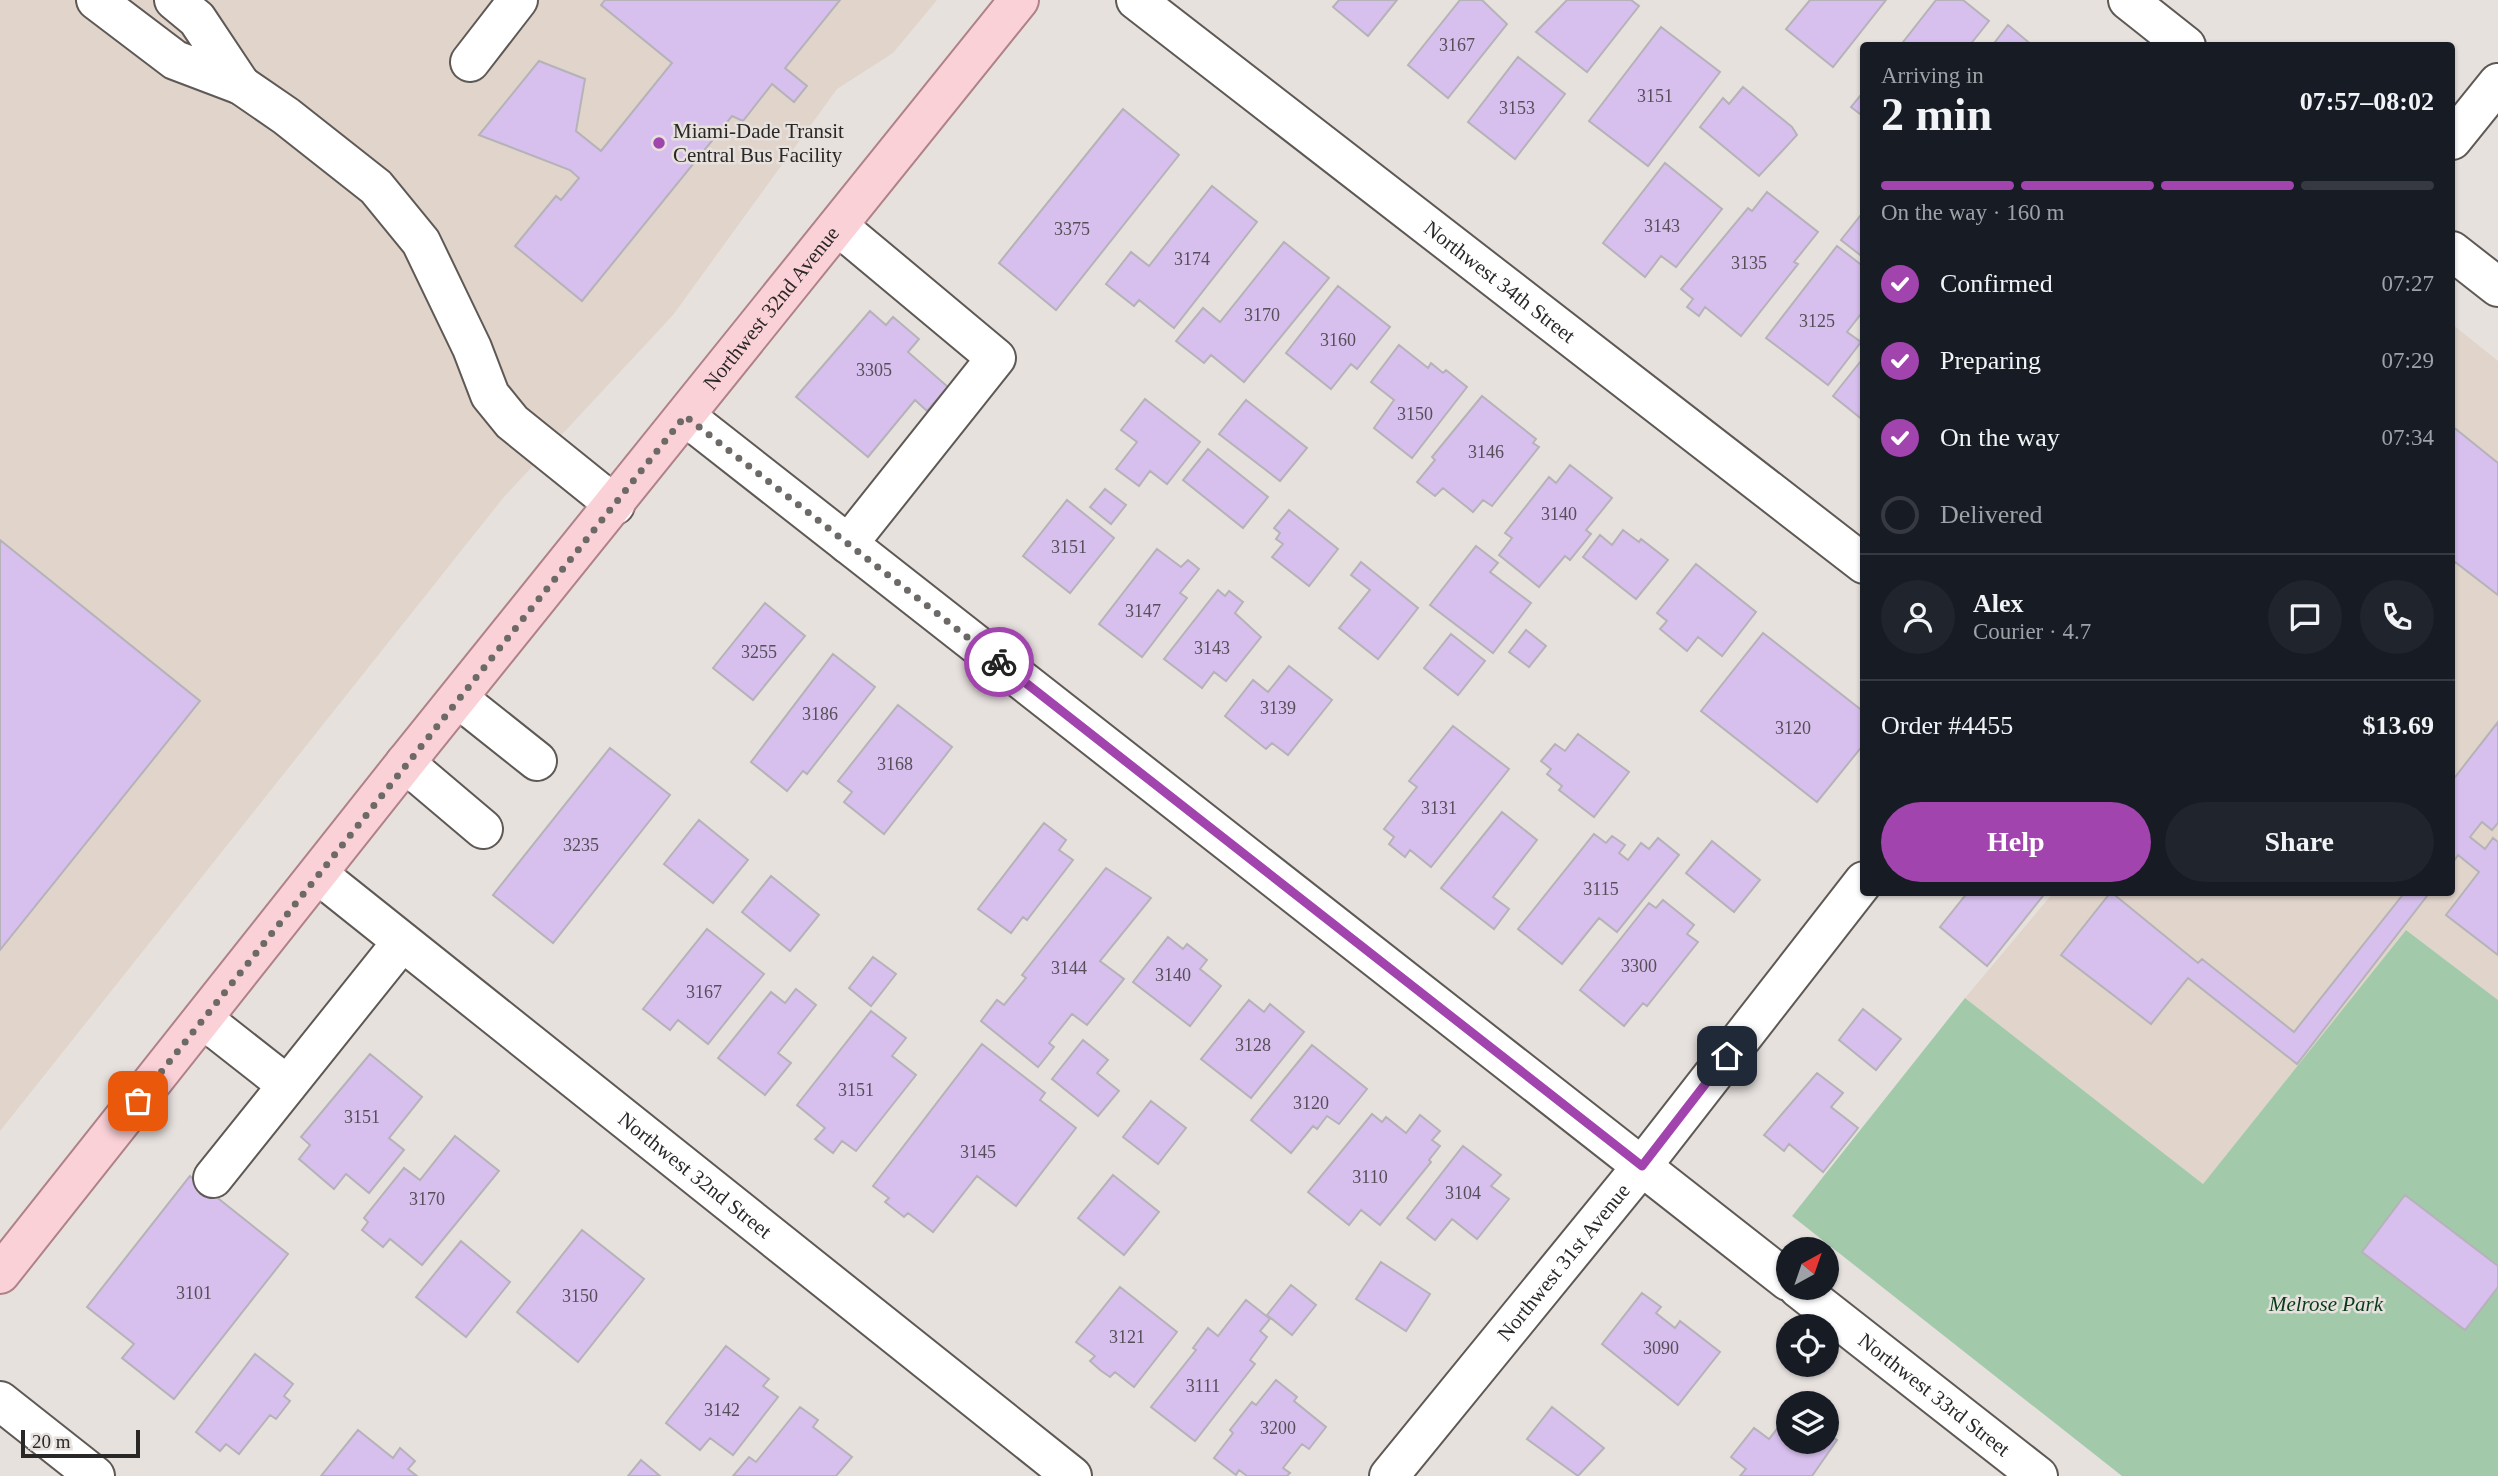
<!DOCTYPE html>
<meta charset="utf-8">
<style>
:root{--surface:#171b24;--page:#20242c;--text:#f1f3f6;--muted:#9ea1a6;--line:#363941;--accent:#a244ae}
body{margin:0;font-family:"Times New Roman",serif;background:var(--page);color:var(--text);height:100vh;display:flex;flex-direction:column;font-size:26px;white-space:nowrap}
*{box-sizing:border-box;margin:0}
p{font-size:23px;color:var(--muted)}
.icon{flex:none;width:38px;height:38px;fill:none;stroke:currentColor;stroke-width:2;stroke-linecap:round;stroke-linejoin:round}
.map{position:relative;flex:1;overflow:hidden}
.drawer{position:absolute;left:1860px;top:42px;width:595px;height:854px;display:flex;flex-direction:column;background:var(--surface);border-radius:7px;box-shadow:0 2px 5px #0004}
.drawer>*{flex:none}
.needle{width:46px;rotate:40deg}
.tools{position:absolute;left:1776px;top:1237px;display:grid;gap:14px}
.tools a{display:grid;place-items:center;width:63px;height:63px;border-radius:50%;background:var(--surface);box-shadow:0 2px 5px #0004;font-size:35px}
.scale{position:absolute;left:21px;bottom:18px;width:119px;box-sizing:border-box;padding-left:7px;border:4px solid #2a2826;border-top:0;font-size:19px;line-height:24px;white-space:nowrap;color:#2a2826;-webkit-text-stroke:5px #e7e1de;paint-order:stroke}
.pin{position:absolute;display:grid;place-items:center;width:60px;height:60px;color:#fff;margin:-30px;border-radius:14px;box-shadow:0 4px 10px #0006}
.courier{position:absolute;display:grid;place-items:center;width:70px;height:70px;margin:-35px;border:5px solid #a244ae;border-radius:50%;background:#fff;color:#222;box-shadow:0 2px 9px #0007}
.head em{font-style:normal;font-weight:700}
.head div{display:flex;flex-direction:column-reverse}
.head{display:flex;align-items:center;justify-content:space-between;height:119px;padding:0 21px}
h1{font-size:46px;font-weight:700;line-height:52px}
.bar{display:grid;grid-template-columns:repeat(4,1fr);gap:10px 7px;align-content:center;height:84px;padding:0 21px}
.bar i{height:9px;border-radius:5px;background:var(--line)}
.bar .on{background:var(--accent)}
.bar p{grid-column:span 4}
.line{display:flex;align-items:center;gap:18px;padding:0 21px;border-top:2px solid var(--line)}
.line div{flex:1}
.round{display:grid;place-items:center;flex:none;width:74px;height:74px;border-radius:37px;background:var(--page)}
ol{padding:0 21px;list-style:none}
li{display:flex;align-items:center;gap:21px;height:77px}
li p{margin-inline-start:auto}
li .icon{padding:7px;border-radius:50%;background:var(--accent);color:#fff;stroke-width:4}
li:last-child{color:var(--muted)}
li i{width:38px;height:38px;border:4px solid var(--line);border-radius:50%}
.cta{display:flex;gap:14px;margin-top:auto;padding:14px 21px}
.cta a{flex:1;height:80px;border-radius:42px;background:var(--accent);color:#fff;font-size:28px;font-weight:700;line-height:80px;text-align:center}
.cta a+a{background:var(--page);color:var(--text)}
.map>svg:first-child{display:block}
.built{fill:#e0d4cb}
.green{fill:#a2caaa}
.building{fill:#d8c0ee;stroke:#b5b2b8;stroke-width:2}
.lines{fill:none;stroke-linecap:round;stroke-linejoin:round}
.minor-casing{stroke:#5e5955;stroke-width:42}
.major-casing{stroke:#af8288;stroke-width:42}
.minor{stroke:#fff;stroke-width:38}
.major{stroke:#fad1d7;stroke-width:38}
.done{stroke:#6c6966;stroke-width:7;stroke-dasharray:0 12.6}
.route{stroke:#a244ae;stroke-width:9}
.poi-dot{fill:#a244ae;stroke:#e7e1de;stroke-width:2.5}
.labels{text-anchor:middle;stroke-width:5;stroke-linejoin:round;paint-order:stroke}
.number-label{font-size:18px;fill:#564e58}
.poi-label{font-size:21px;fill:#2a2826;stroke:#e7e1de;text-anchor:start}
.street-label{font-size:21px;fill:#2a2826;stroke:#e7e1de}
.park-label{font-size:21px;font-style:italic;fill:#063a19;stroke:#e7e1de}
</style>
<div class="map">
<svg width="2498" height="1476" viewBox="0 0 2498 1476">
<rect width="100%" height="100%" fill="#e7e1de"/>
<path class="built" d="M0 0H937L893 53 837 89 673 315 503 498 0 1131Z
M2452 324 2498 361V1000L2406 930 2203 1184 1965 998 2053 893 2452 892Z"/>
<path class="green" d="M2406 930 2498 1000V1476H2122L1792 1216 1965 998 2203 1184Z"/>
<path class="building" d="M605 0H840L785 68 807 86 794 102 772 84 743 121 732 116 582 301 515 246 556 196 561 200 579 178 570 170 479 135 539 61 585 79 576 131 601 151 672 63 601 5Z
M1339 0H1397L1368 36 1333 7Z
M1460 0H1482L1507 24 1448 98 1408 65Z
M1567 0H1631L1639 6 1587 72 1536 32Z
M1810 0H1886L1833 67 1786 29Z
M1936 0H1963L1989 21 1969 46H1900Z
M2008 25 2033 46H1992Z
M1661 27 1720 72 1648 166 1589 121Z
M1518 57 1565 94 1515 159 1468 122Z
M1743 87 1792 127 1797 135 1759 176 1700 127 1723 98 1729 104Z
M1864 91V117L1851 107Z
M1123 109 1179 155 1056 310 999 263Z
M1665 163 1722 209 1676 267 1661 256 1645 277 1603 243Z
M1212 186 1257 222 1174 328 1139 300 1134 306 1106 284 1131 252 1149 266Z
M1767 192 1818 232 1794 262 1798 264 1741 336 1705 307 1699 316 1687 307 1693 299 1681 289 1748 208 1752 211Z
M1864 211V258L1841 240Z
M1284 242 1329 278 1244 382 1211 355 1204 363 1176 341 1203 308 1220 322Z
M1837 246 1864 267V310L1847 332 1861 342 1828 385 1766 338Z
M1338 286 1390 327 1357 369 1351 364 1331 389 1286 353Z
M870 311 886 325 893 317 919 339 908 352 948 387 927 411 915 400 868 457 796 397Z
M1399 345 1428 368 1431 363 1443 373 1446 370 1467 387 1412 458 1374 428 1394 400 1371 382Z
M1864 357V421L1833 396Z
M1482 396 1536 439 1533 443 1539 447 1492 506 1483 500 1473 512 1443 488 1435 496 1417 482 1435 460 1432 457Z
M1145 399 1200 442 1167 484 1150 471 1139 486 1116 469 1137 442 1121 430Z
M1246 400 1307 448 1280 481 1219 434Z
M2452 426 2498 463V595L2455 562 2452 566Z
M1208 449 1268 497 1243 528 1183 480Z
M1570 465 1612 498 1586 530 1591 534 1570 560 1565 556 1539 587 1499 555 1512 538 1505 533 1549 477 1556 483Z
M1105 489 1126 505 1111 524 1090 507Z
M1067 500 1114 538 1070 593 1023 556Z
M1289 510 1338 549 1309 586 1272 557 1283 544 1276 539 1280 533 1274 528Z
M1623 530 1639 542 1641 539 1668 560 1636 599 1583 557 1600 535 1612 545Z
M0 540 200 701 0 950Z
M1476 546 1498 563 1490 572 1531 603 1493 653 1430 605Z
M1157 549 1181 567 1188 560 1199 569 1180 593 1187 598 1142 657 1099 624Z
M1361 562 1418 608 1378 659 1339 628 1370 590 1351 575Z
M1696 564 1756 612 1722 656 1698 637 1687 651 1660 629 1667 621 1657 613Z
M1218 590 1225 596 1229 591 1243 602 1235 613 1261 637 1226 681 1214 672 1202 688 1164 659Z
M765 603 805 636 753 700 713 668Z
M1526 630 1546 646 1529 667 1509 652Z
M1763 633 1864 712V744L1817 802 1701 711Z
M1451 634 1485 661 1458 695 1424 668Z
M833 654 875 687 807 774 803 771 787 791 751 762Z
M1289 666 1332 700 1288 755 1272 743 1266 749 1225 716 1253 680 1268 692Z
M898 705 952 747 884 834 844 802 852 792 838 781Z
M2498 722V823L2492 830 2482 822 2470 837 2485 849 2493 838 2498 842V955L2446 915 2479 872 2458 855 2452 864V781Z
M1453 726 1509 769 1431 867 1410 850 1405 857 1389 844 1394 837 1384 829 1417 787 1409 781Z
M1578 734 1629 772 1594 817 1559 790 1562 786 1547 774 1551 769 1541 761 1555 744 1565 751Z
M610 748 670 795 553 943 493 895Z
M1502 812 1537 840 1493 897 1509 909 1494 929 1441 888Z
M699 820 748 860 713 903 664 864Z
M1044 823 1066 840 1059 850 1073 860 1027 920 1023 917 1011 933 978 909Z
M1594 834 1606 843 1612 836 1625 845 1619 853 1628 860 1641 843 1649 849 1658 838 1679 855 1617 932 1599 918 1562 964 1518 929Z
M1712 841 1760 880 1734 912 1686 873Z
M1106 868 1151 898 1100 961 1124 979 1087 1025 1072 1014 1049 1043 1054 1047 1038 1067 981 1021 997 1000 1004 1005 1026 978 1022 975Z
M771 876 819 915 790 951 742 912Z
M1968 892H2046L1987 966 1940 927Z
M2111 892 2198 963 2202 959 2294 1032 2405 892H2430L2297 1064 2188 978 2151 1024 2061 955Z
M1663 900 1694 925 1687 934 1698 942 1647 1006 1643 1003 1624 1026 1580 990 1649 903 1656 908Z
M707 929 764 974 708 1044 678 1020 670 1030 643 1009Z
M1168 937 1183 949 1187 944 1207 960 1200 969 1221 986 1190 1026 1133 982Z
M873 957 896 974 871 1006 849 988Z
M796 989 816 1005 778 1053 791 1063 765 1095 718 1058 771 992 785 1003Z
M1249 1000 1264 1012 1270 1004 1304 1032 1251 1098 1201 1059Z
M1863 1009 1901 1039 1876 1070 1839 1040Z
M871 1011 906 1038 892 1056 916 1075 856 1151 842 1141 833 1153 815 1139 825 1128 797 1105Z
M1083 1040 1108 1060 1097 1073 1119 1091 1098 1116 1052 1079Z
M982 1044 1045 1093 1040 1100 1076 1128 1016 1206 977 1176 933 1232 908 1213 904 1217 885 1202 889 1198 873 1186Z
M1312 1045 1367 1089 1339 1124 1327 1116 1317 1129 1313 1126 1291 1153 1251 1120Z
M370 1054 422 1097 389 1138 404 1150 369 1193 346 1174 334 1189 299 1159 310 1145 301 1137Z
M1817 1073 1843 1093 1831 1107 1858 1128 1823 1172 1789 1144 1784 1151 1764 1135Z
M1151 1101 1186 1128 1158 1164 1123 1137Z
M1372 1114 1382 1122 1386 1117 1406 1133 1420 1115 1440 1131 1432 1140 1440 1146 1429 1160 1431 1162 1380 1225 1361 1210 1349 1225 1308 1192Z
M455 1136 499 1171 422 1265 390 1239 383 1247 362 1230 368 1222 364 1218 404 1168 420 1180Z
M1463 1146 1501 1175 1491 1186 1509 1199 1477 1239 1452 1219 1435 1240 1407 1218Z
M1113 1175 1159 1212 1124 1255 1078 1218Z
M190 1176 288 1254 174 1399 122 1358 134 1344 87 1307Z
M2405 1195 2498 1266V1287L2465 1330 2362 1252Z
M582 1230 644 1279 578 1362 517 1312Z
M461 1241 510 1282 466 1337 416 1297Z
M1381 1262 1430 1294 1406 1331 1356 1299Z
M1291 1285 1316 1305 1292 1335 1267 1315Z
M1120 1287 1177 1332 1134 1387 1115 1372 1110 1377 1100 1370 1090 1361 1095 1356 1076 1342Z
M1642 1293 1661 1307 1656 1313 1675 1328 1680 1321 1720 1352 1678 1405 1602 1344Z
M1246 1300 1270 1319 1260 1331 1267 1337 1250 1360 1255 1364 1195 1441 1151 1407 1196 1350 1193 1348 1208 1328 1218 1336Z
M726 1346 769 1379 763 1386 778 1397 733 1455 710 1438 700 1450 666 1423Z
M255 1354 293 1384 284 1396 290 1401 276 1419 270 1415 239 1454 226 1444 220 1451 196 1432Z
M1276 1380 1297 1397 1294 1401 1326 1427 1309 1449 1302 1444 1283 1468 1290 1473 1287 1476H1247L1239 1470 1236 1475 1214 1458 1233 1433 1230 1430 1252 1402 1256 1405Z
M800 1407 818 1420 813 1427 852 1457 836 1476H733L749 1457 756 1462Z
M1552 1407 1604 1448 1578 1476 1527 1439Z
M1788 1415V1442H1827V1433L1837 1440 1812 1476H1740L1746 1469 1731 1457 1754 1428 1769 1439Z
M358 1430 393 1458 400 1448 415 1461 408 1469 417 1476H321Z
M641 1460 660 1476H628Z"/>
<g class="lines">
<defs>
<g id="minor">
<path d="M96 0 175 60 241 85 197 19 174 0"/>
<path id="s1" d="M1136 0 1864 564"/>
<path d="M2128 0 2186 46"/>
<path d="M470 62 518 0"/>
<path d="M241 85 286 116 376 187 421 242 472 348 490 395 512 422 615 505"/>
<path d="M2452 140 2498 83"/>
<path d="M838 226 996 358 848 544"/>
<path d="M2452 251 2498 287"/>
<path d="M685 416 1788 1281"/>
<path d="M459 699 537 761"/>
<path d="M405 763 483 829"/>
<path id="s2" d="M319 875 1072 1476"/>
<path d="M203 1019 287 1085"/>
<path d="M213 1178 402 942"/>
<path id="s3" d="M1798 1288 2038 1476"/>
<path d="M0 1401 95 1476"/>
<path id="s4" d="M1389 1476 1642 1166 1864 881"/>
</g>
<g id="major">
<path id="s5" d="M0 1274 405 763 1019 0"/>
</g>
</defs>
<use href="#minor" class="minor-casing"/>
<use href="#major" class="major-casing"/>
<use href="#minor" class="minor"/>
<use href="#major" class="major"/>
</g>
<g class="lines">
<path class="done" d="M138 1101 685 416 999 662"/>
<path class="route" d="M999 662 1642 1166 1727 1056"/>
</g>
<circle class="poi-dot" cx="659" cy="143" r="7"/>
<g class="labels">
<g class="number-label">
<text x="1457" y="51">3167</text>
<text x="1655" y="102">3151</text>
<text x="1517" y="114">3153</text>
<text x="1662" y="232">3143</text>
<text x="1072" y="235">3375</text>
<text x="1192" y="265">3174</text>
<text x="1749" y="269">3135</text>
<text x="1262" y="321">3170</text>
<text x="1817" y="327">3125</text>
<text x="1338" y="346">3160</text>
<text x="874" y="376">3305</text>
<text x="1415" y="420">3150</text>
<text x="1486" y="458">3146</text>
<text x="1559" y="520">3140</text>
<text x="1069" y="553">3151</text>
<text x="1143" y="617">3147</text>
<text x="1212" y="654">3143</text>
<text x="759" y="658">3255</text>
<text x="1278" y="714">3139</text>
<text x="820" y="720">3186</text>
<text x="1793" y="734">3120</text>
<text x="895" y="770">3168</text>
<text x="1439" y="814">3131</text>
<text x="581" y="851">3235</text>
<text x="1601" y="895">3115</text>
<text x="1639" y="972">3300</text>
<text x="1069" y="974">3144</text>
<text x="1173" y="981">3140</text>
<text x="704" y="998">3167</text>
<text x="1253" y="1051">3128</text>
<text x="856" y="1096">3151</text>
<text x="1311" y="1109">3120</text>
<text x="362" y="1123">3151</text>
<text x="978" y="1158">3145</text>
<text x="1370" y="1183">3110</text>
<text x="1463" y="1199">3104</text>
<text x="427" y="1205">3170</text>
<text x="194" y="1299">3101</text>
<text x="580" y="1302">3150</text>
<text x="1127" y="1343">3121</text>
<text x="1661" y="1354">3090</text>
<text x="1203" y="1392">3111</text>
<text x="722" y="1416">3142</text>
<text x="1278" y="1434">3200</text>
</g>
<g class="poi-label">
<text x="673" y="138">Miami-Dade Transit<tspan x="673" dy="24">Central Bus Facility</tspan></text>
</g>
<g class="street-label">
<text dy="7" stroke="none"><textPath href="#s1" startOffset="460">Northwest 34th Street</textPath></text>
<text dy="7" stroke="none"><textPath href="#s5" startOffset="1236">Northwest 32nd Avenue</textPath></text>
<text dy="7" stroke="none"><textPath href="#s2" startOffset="481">Northwest 32nd Street</textPath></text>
<text dy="7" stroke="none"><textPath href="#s4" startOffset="276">Northwest 31st Avenue</textPath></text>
<text dy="7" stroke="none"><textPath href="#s3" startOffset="173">Northwest 33rd Street</textPath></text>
</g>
<g class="park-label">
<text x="2326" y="1311">Melrose Park</text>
</g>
</g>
</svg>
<div class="tools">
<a><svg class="needle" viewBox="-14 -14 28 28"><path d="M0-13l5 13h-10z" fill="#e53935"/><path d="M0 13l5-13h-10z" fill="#9ea1a6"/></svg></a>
<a><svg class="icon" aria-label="locate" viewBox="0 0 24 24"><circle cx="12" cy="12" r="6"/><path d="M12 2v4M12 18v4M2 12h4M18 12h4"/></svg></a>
<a><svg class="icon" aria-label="layers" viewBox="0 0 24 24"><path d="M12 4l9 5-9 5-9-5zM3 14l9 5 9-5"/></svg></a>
</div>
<div class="scale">20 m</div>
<div class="pin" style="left:138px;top:1101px;background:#ea580c"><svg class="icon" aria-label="bag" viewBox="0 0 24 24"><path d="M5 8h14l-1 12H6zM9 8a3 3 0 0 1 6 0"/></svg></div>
<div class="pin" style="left:1727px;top:1056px;background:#1f2937"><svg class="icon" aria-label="home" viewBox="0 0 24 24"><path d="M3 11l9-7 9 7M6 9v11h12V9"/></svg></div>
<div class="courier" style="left:999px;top:662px"><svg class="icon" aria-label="bike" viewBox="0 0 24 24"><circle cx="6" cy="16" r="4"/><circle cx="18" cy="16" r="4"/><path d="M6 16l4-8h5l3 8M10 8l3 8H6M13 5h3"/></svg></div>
<section class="drawer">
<div class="head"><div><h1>2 min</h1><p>Arriving in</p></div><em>07:57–08:02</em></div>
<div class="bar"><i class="on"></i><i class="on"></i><i class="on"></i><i></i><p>On the way · 160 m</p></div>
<ol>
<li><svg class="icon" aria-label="check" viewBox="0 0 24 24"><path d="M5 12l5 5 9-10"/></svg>Confirmed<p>07:27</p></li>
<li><svg class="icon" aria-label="check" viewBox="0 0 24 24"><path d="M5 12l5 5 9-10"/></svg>Preparing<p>07:29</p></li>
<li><svg class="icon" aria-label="check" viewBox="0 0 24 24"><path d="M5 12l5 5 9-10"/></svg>On the way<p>07:34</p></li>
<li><i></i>Delivered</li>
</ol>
<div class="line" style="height:126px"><a class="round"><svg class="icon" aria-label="person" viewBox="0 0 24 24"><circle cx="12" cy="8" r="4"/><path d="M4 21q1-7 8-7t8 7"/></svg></a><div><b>Alex</b><p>Courier · 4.7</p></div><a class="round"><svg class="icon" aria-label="chat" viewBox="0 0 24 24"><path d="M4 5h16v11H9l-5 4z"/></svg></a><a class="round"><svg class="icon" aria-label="phone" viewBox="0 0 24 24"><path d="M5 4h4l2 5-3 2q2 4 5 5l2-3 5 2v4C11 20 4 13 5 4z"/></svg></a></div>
<div class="line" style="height:91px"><div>Order #4455</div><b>$13.69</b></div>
<div class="cta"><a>Help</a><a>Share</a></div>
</section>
</div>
